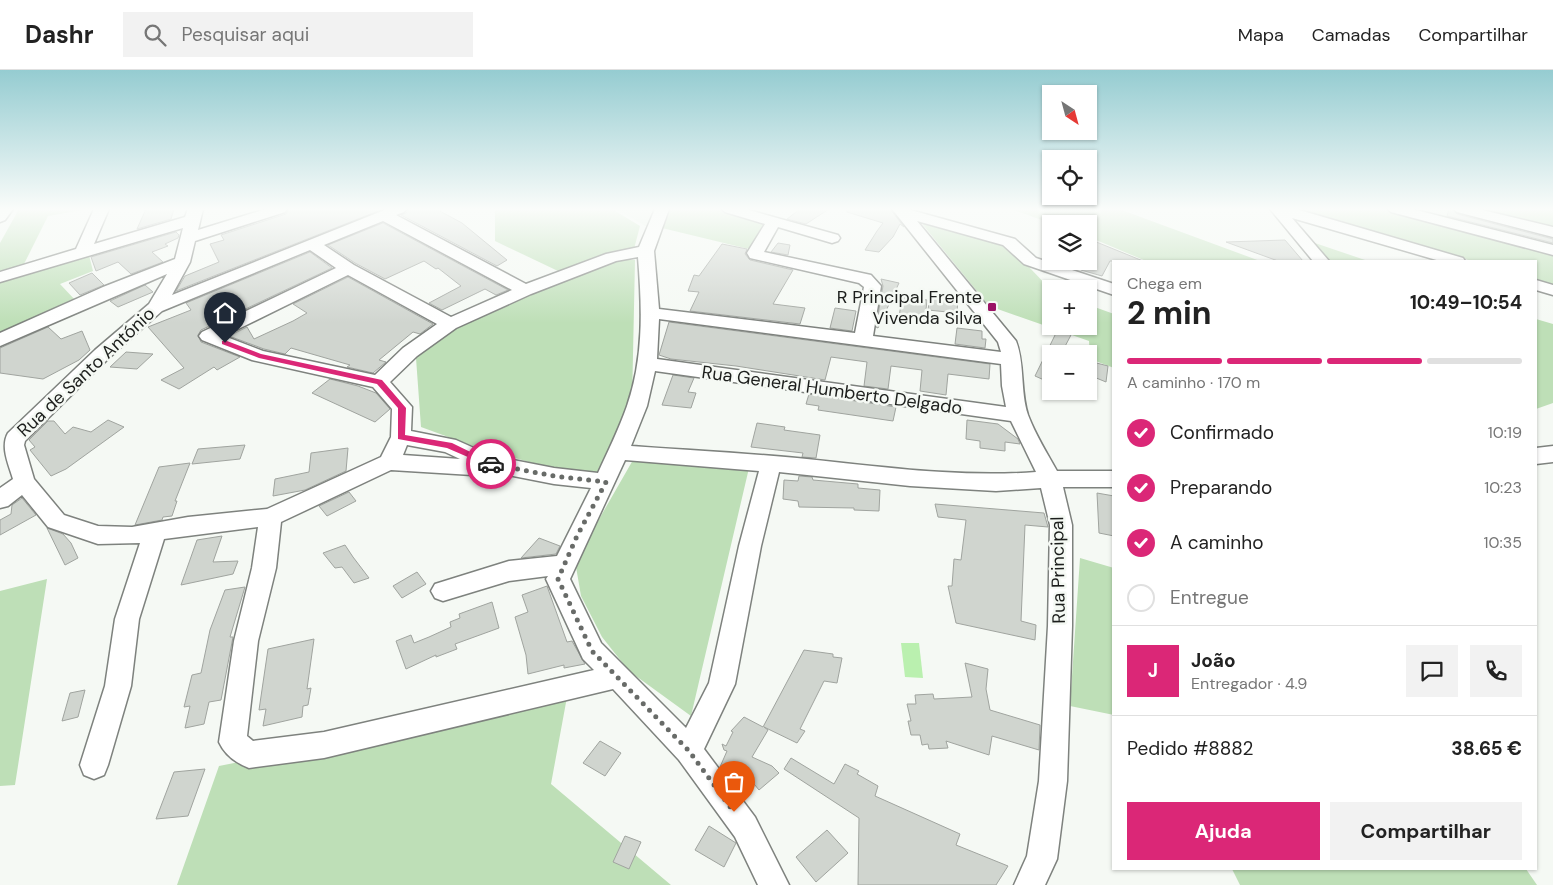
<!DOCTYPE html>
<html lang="pt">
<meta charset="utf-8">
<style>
:root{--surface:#fff;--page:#f2f2f2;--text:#222;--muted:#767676;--line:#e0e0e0;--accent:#db2777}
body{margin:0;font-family:"DM Sans",sans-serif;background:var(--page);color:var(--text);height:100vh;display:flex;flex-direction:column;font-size:19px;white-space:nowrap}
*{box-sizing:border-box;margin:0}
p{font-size:16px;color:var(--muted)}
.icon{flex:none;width:28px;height:28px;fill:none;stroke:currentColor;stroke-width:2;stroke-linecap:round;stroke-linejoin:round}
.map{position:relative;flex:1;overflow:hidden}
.details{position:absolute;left:1112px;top:190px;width:425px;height:610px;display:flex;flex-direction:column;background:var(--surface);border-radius:0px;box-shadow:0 1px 4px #0004}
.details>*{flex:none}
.needle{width:32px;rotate:144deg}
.fabs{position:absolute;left:1042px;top:15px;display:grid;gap:10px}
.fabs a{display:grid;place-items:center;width:55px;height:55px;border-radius:0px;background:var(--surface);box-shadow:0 1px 4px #0004;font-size:25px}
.pin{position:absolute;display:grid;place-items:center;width:42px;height:42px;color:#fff;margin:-51px -21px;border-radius:50% 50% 50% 0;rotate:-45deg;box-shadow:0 0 5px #0007}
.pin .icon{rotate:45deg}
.courier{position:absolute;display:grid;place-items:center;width:50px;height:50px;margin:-25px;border:4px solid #db2777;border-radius:50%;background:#fff;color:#222;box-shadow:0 1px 6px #0007}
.summary em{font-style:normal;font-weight:700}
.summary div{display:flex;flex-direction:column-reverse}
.summary{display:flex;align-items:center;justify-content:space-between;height:85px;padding:0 15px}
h1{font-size:32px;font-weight:700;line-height:38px}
.bar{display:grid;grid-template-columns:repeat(4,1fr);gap:8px 5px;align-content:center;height:60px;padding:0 15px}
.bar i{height:6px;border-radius:4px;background:var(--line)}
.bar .current{background:var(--accent)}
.bar p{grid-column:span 4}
.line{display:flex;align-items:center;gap:12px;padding:0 15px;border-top:1px solid var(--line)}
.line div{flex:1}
.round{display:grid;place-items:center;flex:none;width:52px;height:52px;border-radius:0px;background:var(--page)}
ol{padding:0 15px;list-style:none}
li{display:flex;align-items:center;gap:15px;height:55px}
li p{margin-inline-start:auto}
li .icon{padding:5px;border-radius:50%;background:var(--accent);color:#fff;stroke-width:4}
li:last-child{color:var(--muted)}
li i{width:28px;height:28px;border:2px solid var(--line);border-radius:50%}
.action{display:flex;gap:10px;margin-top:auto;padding:10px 15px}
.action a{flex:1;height:58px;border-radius:0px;background:var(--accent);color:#fff;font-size:20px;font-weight:700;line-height:58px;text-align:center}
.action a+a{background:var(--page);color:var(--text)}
header{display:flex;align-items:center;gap:30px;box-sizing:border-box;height:70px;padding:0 25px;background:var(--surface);border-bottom:1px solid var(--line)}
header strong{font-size:24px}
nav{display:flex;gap:28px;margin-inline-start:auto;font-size:18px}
.search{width:350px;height:45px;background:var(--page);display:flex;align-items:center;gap:12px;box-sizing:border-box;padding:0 18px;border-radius:0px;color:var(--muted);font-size:19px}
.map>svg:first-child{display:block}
.built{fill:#e8f2e6}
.green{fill:#bedfb7}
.water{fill:#baf0af}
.building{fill:#d0d5cf;stroke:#a0a49f}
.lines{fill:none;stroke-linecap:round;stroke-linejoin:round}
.minor-casing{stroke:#7e827e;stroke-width:3}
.minor{fill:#fff;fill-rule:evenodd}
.route{fill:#db2777}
.done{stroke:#686b68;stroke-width:5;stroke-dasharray:0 9}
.poi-dot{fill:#9a1365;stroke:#f5f9f4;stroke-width:2}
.labels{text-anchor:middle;stroke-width:5;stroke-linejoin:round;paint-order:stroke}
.poi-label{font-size:18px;fill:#1c1e1c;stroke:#f5f9f4;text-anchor:end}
.street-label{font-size:18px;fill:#1c1e1c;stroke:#f5f9f4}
</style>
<header>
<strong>Dashr</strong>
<div class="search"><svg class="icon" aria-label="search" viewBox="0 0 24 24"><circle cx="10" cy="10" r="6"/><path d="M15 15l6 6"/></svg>Pesquisar aqui</div>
<nav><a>Mapa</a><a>Camadas</a><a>Compartilhar</a></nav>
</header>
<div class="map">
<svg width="1553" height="815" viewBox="0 0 1553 815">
<rect width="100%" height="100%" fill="#f5f9f4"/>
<path class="built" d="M616 139H655L647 157Z
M1384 139H1471L1553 160V183Z"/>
<path class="green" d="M19 139H88L48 146 24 194 0 201V173Z
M495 139H612L640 156 634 179 558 201 495 171Z
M669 139H722L762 151 767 155 753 180 662 158Z
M1011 139H1119L1260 191H1146L1089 167V154H1053Z
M1290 139H1384L1553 183V215L1536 210V191H1472Z
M1471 139H1553V160Z
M919 150 1008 175 1051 220V256H1089V235L1114 244V298L1090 289 1089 271 989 236Z
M1309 171 1368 191H1327Z
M89 185 93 201 60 214 76 231 0 264V212Z
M616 189 635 190 632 332 602 403 550 398 473 376 421 357 416 288 459 254 535 218Z
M1536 249 1553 254V333L1536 339Z
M633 390 749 398 691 646 629 601 602 567 581 526 575 491Z
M1080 488 1114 498V645L1070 636Z
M47 509 15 715 0 716V521Z
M567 627 551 714 671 815H177L219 696Z
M1232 799H1526L1537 815H1240Z"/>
<path class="water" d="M901 573H919L923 608 905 607Z"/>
<path class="building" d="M146 139H174L171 149 137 159Z
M289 139H383L176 221 185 206 219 192 210 174 224 170 221 165 286 144Z
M408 139H436L462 153 507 190 497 196 401 145 406 143Z
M800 139H829L806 154 787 149Z
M847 139H890L904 157 900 154 893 167 879 182 865 180 877 161 883 153 847 142Z
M1449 139H1452L1457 144 1553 169V173L1447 146Z
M383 153 508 220 496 225 485 219 442 240 429 233 461 216 438 198 436 199 424 191 385 209 355 193 328 175Z
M176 162 179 165 178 168 165 174 168 176 152 182 163 192 131 204 118 192 96 201 91 187Z
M1089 169 1143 191H1110L1102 206 1081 200 1085 191H1089Z
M1285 170 1303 191H1278L1226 172Z
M778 173 790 175 788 185 771 182Z
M722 174 747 179 745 184 750 190 793 200 773 234 805 238 800 254 690 241 699 222 688 221 694 205 699 206Z
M310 182 332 198 201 260 198 265 201 272 240 287 217 300 214 297 179 319 161 310 184 298 148 257 191 240 186 233Z
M92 203 104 215 80 225 69 213Z
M348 207 433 254 420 264 413 262 379 290 386 292 373 303 347 297 350 295 291 278 285 284 264 279 229 266 247 257 254 269 293 251 307 243 293 234Z
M881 209 899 213 878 258 876 257 883 216Z
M145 215 153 222 118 237 110 231Z
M930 226 958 228 957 243 928 240Z
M902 227 927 230 925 249 899 247Z
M835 238 856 241 852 261 830 258Z
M669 252 990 294 989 309 948 304 946 325 920 321 922 300 891 296 888 319 864 316 867 292 831 287 825 310 736 296 671 289 659 285Z
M48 257 61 269 82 261 90 280 79 290 43 309 0 303V278Z
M957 258 982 261V269H986L985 278 955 274Z
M1057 261 1071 265 1061 284H1051V313L1035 306Z
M126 282 153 284 137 299 110 297Z
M1089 291 1108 296 1106 312 1089 305Z
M673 305 694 308 688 322 696 323 691 338 662 335Z
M330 309 358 316 376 323 390 339 375 352 312 323Z
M809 324 896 337 893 351 818 340 819 336 806 334Z
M108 350 124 357 66 399 51 406 30 380 35 377 29 370 48 351H54L65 364 73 357 91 362Z
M967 350 998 354 1018 369 1020 374 1005 372V381L980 378V371L966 369Z
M757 353 785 357 784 360 820 365 816 388 802 387 803 383 751 377Z
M245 375 240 389 192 394 198 379Z
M348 378 346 401 305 420 273 426 275 409 309 402 311 383Z
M190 393 175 431H177L172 446 163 447 162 450 135 455 159 397Z
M799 406 812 407 813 410 858 414V418L880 420 879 441 854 440V438L799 437 798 431 783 429 784 410 798 411Z
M349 422 356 431 327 446 319 436Z
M1097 423 1114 426V466L1099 463Z
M22 428 36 445 0 465V450L11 444 12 435Z
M935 434 1044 443 1048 457 1025 455 1021 551 1036 555 1035 570 956 553 948 516H952L954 489 961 490 966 450 938 447Z
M47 458 63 464 71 473 78 488 65 495Z
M222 466 213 492 238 491 233 504 181 515 197 470Z
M539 468 560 476 556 484 521 488Z
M345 475 353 487 369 508 354 513 342 497 335 498 323 483Z
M417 502 426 514 402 528 393 516Z
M547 516 567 572 572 571 585 594 564 598V595L528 604 526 585 515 547 528 542 522 525Z
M245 517 230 567H233L221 630 209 632 204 654 185 658 190 636 184 637 192 605 201 603 210 560 225 520Z
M492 532 499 558 455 574 457 579 436 587V585L406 599 396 571 411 565 414 573 429 567 451 557 450 552 460 548 459 544Z
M314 569 307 619 311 618 308 635 303 636 302 647 263 656 266 639 259 640 268 579Z
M804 580 833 584V587L842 588 837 613 824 611 800 659 805 661 797 673 764 657 768 660 752 687 772 696 779 703 759 720 741 698 735 711 728 708 720 697 727 681 724 680 722 674 726 676 733 662 731 661 744 647 763 657Z
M965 593 988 599 986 619 990 640 1040 655 1039 680 992 666 989 685 946 671 948 678 929 679 928 674 922 675 920 665H911L908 651H911L907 634H916L915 625 933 624 934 629 972 627Z
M85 620 78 647 62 651 70 623Z
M600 671 621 683 605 706 583 693Z
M791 688 834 714 845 694 859 701 857 704 878 716 875 726 960 764 956 775 1008 796 996 815H858L859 748 784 699Z
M205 699 188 746 156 749 174 702Z
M709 756 736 773 724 797 695 780Z
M827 760 848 783 816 812 796 787Z
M625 766 641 772 629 799 613 792Z"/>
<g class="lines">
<defs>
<path id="minor" d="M0 139H13L5 150 0 152Z
M94 139H109L94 174 185 147 188 139H203L198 160 266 139H287L285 142 195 171 190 192 172 225 387 139H406L404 142 396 145 526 214 606 184 639 177 655 139H669L654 181 659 239 855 263 864 217 859 213 750 188 747 183 765 154 725 142 722 139H745L838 165 840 168 838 171 832 173 778 157 764 182 871 205 881 216 873 266 1001 282 998 272 892 139H907L1015 169 1036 188 1114 214V225L1024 194 1003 175 917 151 1016 271C1025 294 1020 321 1028 345 1035 364 1047 383 1057 401H1114V417H1063L1072 455V556L1067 711 1057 789 1045 815H1014L1027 786 1039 711 1048 556 1050 455 1041 418 996 421 910 416 779 402 761 476 735 614 704 679 755 747 789 815H758L735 767 679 690 613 619 324 688 249 698C236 693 225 685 219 672L234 571 252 498 258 457 164 469 139 549 131 616 108 695 104 705 94 709 84 705 80 695 105 616 115 549 140 473 98 474 48 457 22 425 8 436 0 438V418L13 409C9 395 0 377 8 363L95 280 149 234 167 204 0 276V263L103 217 175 189 183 158 0 212V202L76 179ZM383 151 512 220 451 247 354 195 324 175ZM310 180 336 198 202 262 199 266 202 270 252 290 373 317 392 339 391 367 381 387 311 419 267 439 188 447 132 457 98 456 64 445 34 409 24 375 25 371 109 288 162 241ZM638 187C642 237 644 287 627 336 619 359 608 381 598 403L554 398 492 386 456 370 411 361 412 337 390 312 417 286 456 258 531 224 616 191ZM348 205 437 254 403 278 375 305 263 281 224 266ZM659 249 1001 294 1002 316 1006 337 657 289ZM655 301 1011 351 1036 402C956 408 877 396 797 388 742 383 686 380 631 376L647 336ZM407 375 445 382 460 389 403 385ZM625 390 759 401 739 476 709 613 686 658 601 573 570 509ZM391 400 472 405 488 401 554 414 591 418 557 486 509 491 435 514 431 521 435 528 443 531 509 511 548 506 546 509 583 589 594 600 324 662 253 671 247 666 258 571 276 498 281 452Z
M1270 139H1296L1463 188 1465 191H1440L1292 148 1329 191H1313Z
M1388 139H1412L1553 175V185L1391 142Z
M1454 139H1478L1553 157V167L1457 142Z
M1536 210 1553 215V225L1536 220Z
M1553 376V392L1536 394V378Z"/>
</defs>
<use href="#minor" class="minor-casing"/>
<use href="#minor" class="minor"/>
</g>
<linearGradient id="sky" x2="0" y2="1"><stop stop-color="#95ccd1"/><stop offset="0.55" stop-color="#fafcfa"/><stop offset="1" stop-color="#fafcfa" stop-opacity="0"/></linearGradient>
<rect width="1553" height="253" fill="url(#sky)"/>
<path class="route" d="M222 271H227L261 284 382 310 406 338 405 365 452 373 495 394 491 397 447 378 398 369V338L377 314 259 288 222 274Z"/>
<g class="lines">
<path class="done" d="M491 394 554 406 606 412 577 466 558 509 592 581 689 681 734 742"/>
</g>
<rect class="poi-dot" x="987" y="232" width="10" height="10" rx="2.5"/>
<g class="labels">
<g class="poi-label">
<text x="982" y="233">R Principal Frente<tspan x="982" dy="21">Vivenda Silva</tspan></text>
</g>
<g class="street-label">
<text transform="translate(86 302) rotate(-43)" y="6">Rua de Santo António</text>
<text transform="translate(832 320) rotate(8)" y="6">Rua General Humberto Delgado</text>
<text transform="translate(1058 500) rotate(-91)" y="6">Rua Principal</text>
</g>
</g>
</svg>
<div class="fabs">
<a><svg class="needle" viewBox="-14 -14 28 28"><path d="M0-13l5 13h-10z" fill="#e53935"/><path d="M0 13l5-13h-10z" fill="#767676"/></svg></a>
<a><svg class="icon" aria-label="locate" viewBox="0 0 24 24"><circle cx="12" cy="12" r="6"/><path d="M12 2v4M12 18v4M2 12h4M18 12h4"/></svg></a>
<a><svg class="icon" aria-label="layers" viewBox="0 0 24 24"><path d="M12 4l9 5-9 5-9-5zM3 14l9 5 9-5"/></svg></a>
<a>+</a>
<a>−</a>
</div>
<div class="pin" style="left:734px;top:742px;background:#ea580c"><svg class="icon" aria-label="bag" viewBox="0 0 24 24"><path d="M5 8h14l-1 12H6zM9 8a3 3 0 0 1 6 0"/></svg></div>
<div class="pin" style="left:225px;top:273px;background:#1f2937"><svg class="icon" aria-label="home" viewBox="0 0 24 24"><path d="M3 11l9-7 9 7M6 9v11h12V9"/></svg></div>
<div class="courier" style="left:491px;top:394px"><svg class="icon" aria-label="car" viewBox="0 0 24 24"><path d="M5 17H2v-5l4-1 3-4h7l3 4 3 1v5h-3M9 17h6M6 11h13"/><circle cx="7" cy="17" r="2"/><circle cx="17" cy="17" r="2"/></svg></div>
<section class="details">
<div class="summary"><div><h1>2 min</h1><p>Chega em</p></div><em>10:49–10:54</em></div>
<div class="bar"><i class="current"></i><i class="current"></i><i class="current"></i><i></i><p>A caminho · 170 m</p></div>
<ol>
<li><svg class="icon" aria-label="check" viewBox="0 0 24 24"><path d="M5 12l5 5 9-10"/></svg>Confirmado<p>10:19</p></li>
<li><svg class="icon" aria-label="check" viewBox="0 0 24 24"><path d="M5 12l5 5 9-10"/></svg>Preparando<p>10:23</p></li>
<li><svg class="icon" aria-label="check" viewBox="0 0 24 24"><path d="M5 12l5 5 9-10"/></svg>A caminho<p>10:35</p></li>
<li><i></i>Entregue</li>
</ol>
<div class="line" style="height:90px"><b class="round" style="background:var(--accent);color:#fff">J</b><div><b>João</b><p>Entregador · 4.9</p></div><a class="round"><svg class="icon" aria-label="chat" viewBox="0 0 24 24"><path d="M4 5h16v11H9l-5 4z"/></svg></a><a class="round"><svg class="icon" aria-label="phone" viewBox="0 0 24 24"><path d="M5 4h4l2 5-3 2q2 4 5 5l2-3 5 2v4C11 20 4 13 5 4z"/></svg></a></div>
<div class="line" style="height:65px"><div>Pedido #8882</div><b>38.65 €</b></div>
<div class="action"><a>Ajuda</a><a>Compartilhar</a></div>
</section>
</div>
